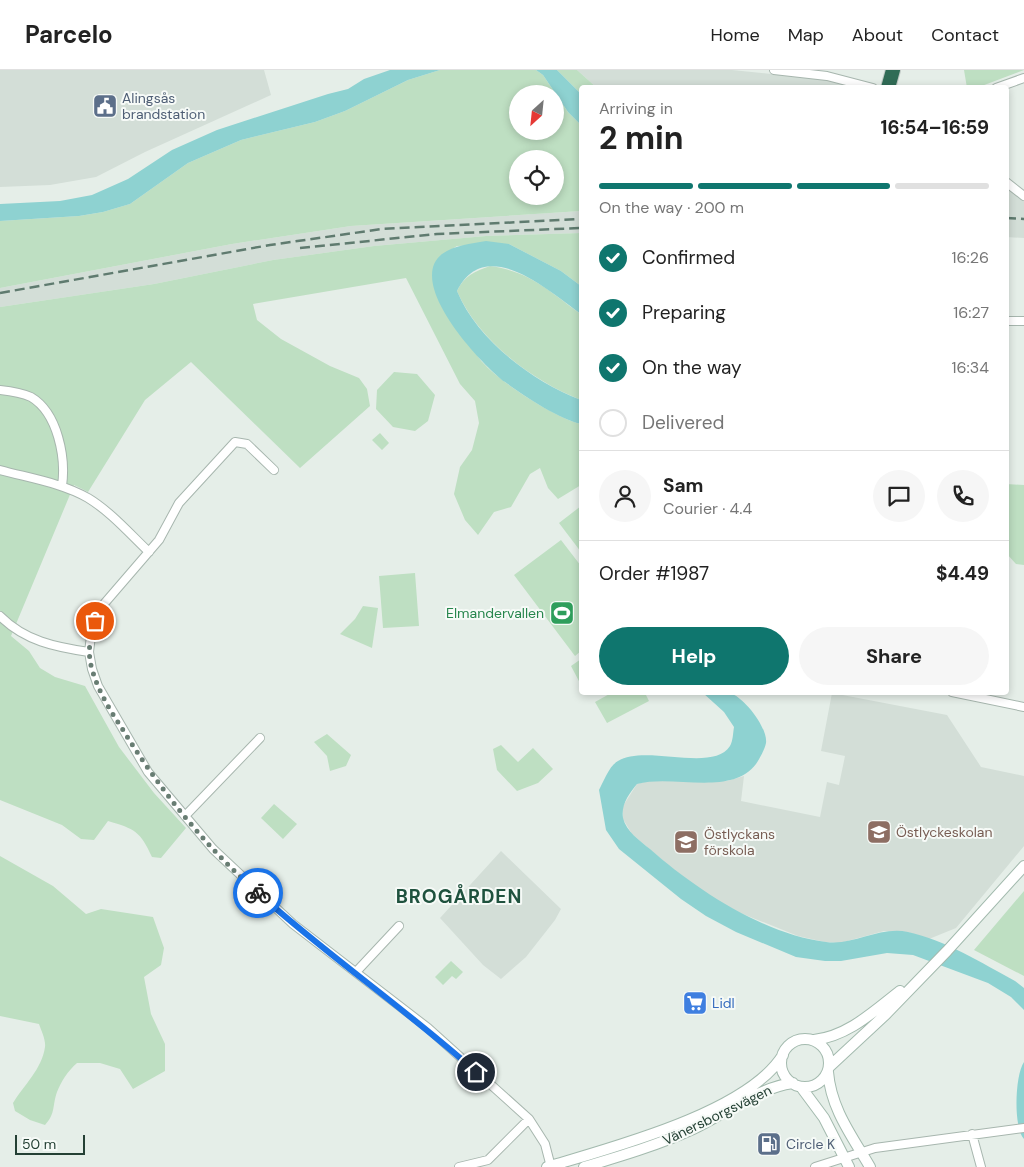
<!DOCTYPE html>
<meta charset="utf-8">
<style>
:root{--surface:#fff;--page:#f6f6f6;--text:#222;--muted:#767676;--line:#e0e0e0;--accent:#0f766e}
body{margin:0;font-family:"DM Sans",sans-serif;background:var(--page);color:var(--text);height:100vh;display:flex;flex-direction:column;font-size:19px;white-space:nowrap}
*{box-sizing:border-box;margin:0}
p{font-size:16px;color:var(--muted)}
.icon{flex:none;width:28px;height:28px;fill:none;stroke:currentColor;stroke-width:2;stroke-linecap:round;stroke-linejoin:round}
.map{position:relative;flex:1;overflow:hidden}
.side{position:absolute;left:579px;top:15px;width:430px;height:610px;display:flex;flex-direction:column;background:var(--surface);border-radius:5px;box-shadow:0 2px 8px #0003}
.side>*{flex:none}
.needle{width:32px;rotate:207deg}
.tools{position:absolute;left:509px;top:15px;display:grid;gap:10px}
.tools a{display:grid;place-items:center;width:55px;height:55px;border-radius:50%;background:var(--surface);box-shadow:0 2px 8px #0003;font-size:25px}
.scale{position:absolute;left:15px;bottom:12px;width:70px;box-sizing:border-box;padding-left:5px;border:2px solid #244034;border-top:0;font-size:14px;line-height:18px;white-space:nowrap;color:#244034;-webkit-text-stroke:4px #f6faf7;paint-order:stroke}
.pin{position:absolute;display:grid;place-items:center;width:42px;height:42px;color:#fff;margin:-21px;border:2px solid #fff;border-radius:50%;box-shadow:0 1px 5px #0007}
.courier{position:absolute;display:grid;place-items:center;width:50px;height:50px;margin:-25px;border:4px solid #1a73e8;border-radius:50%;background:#fff;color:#222;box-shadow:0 1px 6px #0007}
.summary em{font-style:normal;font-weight:700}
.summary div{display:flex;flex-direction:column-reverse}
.summary{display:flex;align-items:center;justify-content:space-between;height:85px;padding:0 20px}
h1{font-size:32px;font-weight:700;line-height:38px}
.bar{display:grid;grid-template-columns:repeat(4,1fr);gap:8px 5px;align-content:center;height:60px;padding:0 20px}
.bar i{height:6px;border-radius:4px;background:var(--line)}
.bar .on{background:var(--accent)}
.bar p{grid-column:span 4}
.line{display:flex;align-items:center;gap:12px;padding:0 20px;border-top:1px solid var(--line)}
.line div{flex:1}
.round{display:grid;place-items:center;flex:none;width:52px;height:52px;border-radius:26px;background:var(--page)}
ol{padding:0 20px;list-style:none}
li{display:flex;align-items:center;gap:15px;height:55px}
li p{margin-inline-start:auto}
li .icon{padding:5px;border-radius:50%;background:var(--accent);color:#fff;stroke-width:4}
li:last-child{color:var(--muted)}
li i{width:28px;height:28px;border:2px solid var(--line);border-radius:50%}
.primary-button{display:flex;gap:10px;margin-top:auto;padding:10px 20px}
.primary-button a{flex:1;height:58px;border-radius:30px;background:var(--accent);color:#fff;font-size:20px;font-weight:700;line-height:58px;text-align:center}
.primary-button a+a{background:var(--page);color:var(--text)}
header{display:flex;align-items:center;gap:30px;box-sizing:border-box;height:70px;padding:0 25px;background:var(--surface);border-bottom:1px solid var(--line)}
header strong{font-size:24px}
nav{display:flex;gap:28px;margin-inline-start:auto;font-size:18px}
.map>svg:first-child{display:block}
.built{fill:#d3ded7}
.green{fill:#bedfc2;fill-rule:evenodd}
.water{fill:#8ed2d1}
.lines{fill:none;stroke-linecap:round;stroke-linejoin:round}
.street-casing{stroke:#a7b6ae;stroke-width:10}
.secondary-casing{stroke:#a3baae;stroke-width:12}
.highway-casing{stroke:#c2cac6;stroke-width:16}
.street{stroke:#fff;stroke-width:8}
.secondary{stroke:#fff;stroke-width:10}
.highway{stroke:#306c56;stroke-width:14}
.rail{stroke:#5f7b6f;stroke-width:2.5;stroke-dasharray:10 5;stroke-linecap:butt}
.done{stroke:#687d73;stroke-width:5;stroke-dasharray:0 9}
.route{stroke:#1a73e8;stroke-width:6}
.labels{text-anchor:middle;stroke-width:4;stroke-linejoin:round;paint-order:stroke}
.service-label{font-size:14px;fill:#4e5e75;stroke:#f6faf7;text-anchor:start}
.leisure-label{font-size:14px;fill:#27864d;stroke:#f6faf7;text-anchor:end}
.education-label{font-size:14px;fill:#785e54;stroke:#f6faf7;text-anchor:start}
.shop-label{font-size:14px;fill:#366cbe;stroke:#f6faf7;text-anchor:start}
.street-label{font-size:14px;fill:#244034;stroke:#f6faf7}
.district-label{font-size:19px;font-weight:bold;letter-spacing:1px;fill:#1f523e;stroke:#f6faf7}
</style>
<header>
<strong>Parcelo</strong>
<nav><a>Home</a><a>Map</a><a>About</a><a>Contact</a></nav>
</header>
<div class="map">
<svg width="1024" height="1097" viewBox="0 0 1024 1097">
<rect width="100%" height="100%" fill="#e5eee8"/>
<path class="built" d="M0 0H264L271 25 145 82 96 107 50 115 0 117Z
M577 0H732L838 11 857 17H596Z
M1006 114 1024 127V168L1006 167Z
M581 141V163L486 166 374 176 273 190 154 214 0 237V218L232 174 351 156Z
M832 623 947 645 981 697 1024 706V776L956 858 929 869 907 862 884 861 840 873 825 872 798 866 738 842 708 825 674 800 632 764 623 749V736L637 714 650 710 727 711 744 706 741 731 820 747 827 712 839 715 845 686 821 681Z
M501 781 561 839 555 850 526 887 501 909 483 895 440 848Z"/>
<path class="green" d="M440 0H536L543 5 568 42 581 55V141L351 156 232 174 0 218V151L79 146 103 142 130 134 188 93 241 70 315 52 345 41 408 10ZM518 24H555V61H518ZM518 89H555V126H518Z
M557 0H577L596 17 581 18V24Z
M964 0H1024L979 17 967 18Z
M581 163V216L561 201 509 174 457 176 441 186 432 204C447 231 461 264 479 288 494 309 557 349 581 354V415L558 429 548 418 540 398 530 404 511 437 494 442 478 465 465 450 454 424 460 397 472 380 479 353 475 331 460 314 406 208 253 234 257 250 281 269 330 296 359 308 367 319 370 336 300 398 191 292 145 330 88 422 74 415 11 566 29 581 40 598 55 607 85 616 119 677 154 723 186 758 161 788 152 787C140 761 135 759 108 751L94 770 81 769 62 755 0 730V237L154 214 273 190 374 176 486 166Z
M490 196C530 201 550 222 581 244V330C532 311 478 270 457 221 464 206 475 201 490 196Z
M394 302 417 304 435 325 428 351 415 361 393 357 376 339 377 320Z
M380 363 389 373 382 380 372 370Z
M1006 414 1024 415V495L1016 494 1006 483Z
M581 436V482L559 453Z
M561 470 581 496V581L575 586 514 505Z
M415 503 419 556 383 558 379 506Z
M363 536 378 538 372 578 340 564 355 549Z
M581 589V615L571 596Z
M613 622 645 623 649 631 607 653 595 632Z
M327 664 351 685 346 696 330 701 327 686 314 672Z
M501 675 518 692 533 678 553 699 538 713 517 721 497 700 493 679Z
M274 734 297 754 283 769 261 748Z
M0 786 53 816 86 844 101 839 153 847 164 878 161 895 144 907 151 944 165 974V1001L133 1019 120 999 100 993H77C67 1002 62 1010 57 1022 52 1036 56 1043 45 1055L30 1050 15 1041 13 1033C24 1015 42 999 45 977 46 970 41 960 39 954L0 946Z
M1024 821V906L974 880Z
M451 891 463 902 456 909 452 906 443 915 435 907Z"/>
<path class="water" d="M390 0H440L408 10 345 41 315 52 241 70 188 93 130 134 103 142 79 146 0 151V134L60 131 92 125 128 109 172 80 217 60 328 24 348 19 364 9Z
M536 0H557L581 24V55L568 42 543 5Z
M486 171 509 174 561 201 581 216V244C550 222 486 163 457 221 477 270 532 311 581 330V354C559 349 524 326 505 312 481 294 405 213 442 184 455 175 470 174 486 171Z
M703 623C711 623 723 620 730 623 744 627 768 658 766 673 765 679 759 690 756 694 731 727 673 704 637 714 629 724 621 734 623 748 626 761 640 771 650 779 695 819 765 865 826 872 854 876 879 856 908 862 945 870 982 893 1015 911L1024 918V940L1011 927 988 913 913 885 887 883 841 891H825L796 887 736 862 706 846 681 829 619 779 606 760 599 720C604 711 609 696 618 691 645 674 713 703 730 676 733 671 733 663 734 657L724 642Z
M1024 992V1069C1013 1057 1015 1005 1024 992Z"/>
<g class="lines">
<defs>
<path id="street" d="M774 0 827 6 873 18
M996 18 1024 8
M1006 112 1024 126
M1006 251H1024
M0 320C9 321 22 323 31 327 58 343 66 388 62 416
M0 400C29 408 62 413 88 428 111 442 130 464 149 482
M274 400 247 374 235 372 179 433 159 470 103 535 91 566 89 582 92 599 98 616 148 702 213 779 293 854 428 958 529 1049 545 1074 551 1097
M0 546C25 571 55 577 89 582
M952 622 1024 637
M185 746 260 668
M356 902 399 856
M972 1064 981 1097
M459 1097 488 1090 529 1049
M815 1097 875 1078 1024 1058"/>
<path id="secondary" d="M781 993a24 24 0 1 1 48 0a24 24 0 1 1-48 0Z
M814 970C848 966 873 942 900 921
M829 997 886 944 947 881 1024 796
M828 1002C831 1039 852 1066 870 1097
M801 1017 824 1048 849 1097
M547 1097C610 1078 747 1043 783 985
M584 1097C621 1086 658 1075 693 1059 725 1044 757 1018 793 1013"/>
<path id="highway" d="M888 18 893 0"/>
</defs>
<use href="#street" class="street-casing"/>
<use href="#secondary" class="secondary-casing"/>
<use href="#highway" class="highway-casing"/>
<use href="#street" class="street"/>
<use href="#secondary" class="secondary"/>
<use href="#highway" class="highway"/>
<path class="rail" d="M1006 148 1024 149
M300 178 437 164 581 158
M0 223 270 175 382 159 581 149"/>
</g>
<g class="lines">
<path class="done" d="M95 551C90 567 87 583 92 599 98 621 111 642 123 660 160 720 205 776 258 823"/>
<path class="route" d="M258 823C328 886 406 939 476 1002"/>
</g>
<defs>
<symbol id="civic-square" viewBox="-11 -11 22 22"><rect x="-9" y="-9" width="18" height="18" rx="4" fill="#5c6f8a" stroke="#f6faf7"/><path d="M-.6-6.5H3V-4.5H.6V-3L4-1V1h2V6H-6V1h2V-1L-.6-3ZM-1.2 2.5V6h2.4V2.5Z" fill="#fff"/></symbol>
<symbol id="stadium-square" viewBox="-11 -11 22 22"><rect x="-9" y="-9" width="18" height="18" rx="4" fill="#2e9e5b" stroke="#f6faf7"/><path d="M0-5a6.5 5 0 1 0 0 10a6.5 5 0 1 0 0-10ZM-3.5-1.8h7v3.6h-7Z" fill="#fff"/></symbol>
<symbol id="school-square" viewBox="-11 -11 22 22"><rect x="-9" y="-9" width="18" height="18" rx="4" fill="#8d6e63" stroke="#f6faf7"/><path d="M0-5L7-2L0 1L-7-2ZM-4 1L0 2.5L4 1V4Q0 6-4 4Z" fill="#fff"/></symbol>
<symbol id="supermarket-square" viewBox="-11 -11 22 22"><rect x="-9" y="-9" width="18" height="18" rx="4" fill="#3f7fe0" stroke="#f6faf7"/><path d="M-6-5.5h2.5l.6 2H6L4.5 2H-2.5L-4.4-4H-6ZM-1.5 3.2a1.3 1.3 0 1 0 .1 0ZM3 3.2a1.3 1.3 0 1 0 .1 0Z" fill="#fff"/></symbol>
<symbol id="fuel-square" viewBox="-11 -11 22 22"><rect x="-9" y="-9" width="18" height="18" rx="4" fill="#5c6f8a" stroke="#f6faf7"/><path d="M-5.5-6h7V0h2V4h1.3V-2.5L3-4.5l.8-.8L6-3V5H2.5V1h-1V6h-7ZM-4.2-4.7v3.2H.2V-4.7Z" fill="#fff"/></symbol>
</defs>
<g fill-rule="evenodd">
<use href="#civic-square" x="91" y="22" width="28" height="28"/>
<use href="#stadium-square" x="548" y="529" width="28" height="28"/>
<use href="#school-square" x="865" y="748" width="28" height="28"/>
<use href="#school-square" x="672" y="758" width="28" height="28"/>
<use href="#supermarket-square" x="681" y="919" width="28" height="28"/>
<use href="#fuel-square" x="755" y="1060" width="28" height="28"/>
</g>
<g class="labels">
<g class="service-label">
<text x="122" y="33">Alingsås<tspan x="122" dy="16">brandstation</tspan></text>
<text x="786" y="1079">Circle K</text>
</g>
<g class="leisure-label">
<text x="544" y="548">Elmandervallen</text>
</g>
<g class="education-label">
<text x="896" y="767">Östlyckeskolan</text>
<text x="704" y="769">Östlyckans<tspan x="704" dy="16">förskola</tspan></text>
</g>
<g class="shop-label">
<text x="712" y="938">Lidl</text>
</g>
<g class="street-label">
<text transform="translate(717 1045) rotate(-26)" y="5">Vänersborgsvägen</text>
</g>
<g class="district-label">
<text x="459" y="833">BROGÅRDEN</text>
</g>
</g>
</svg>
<div class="tools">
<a><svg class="needle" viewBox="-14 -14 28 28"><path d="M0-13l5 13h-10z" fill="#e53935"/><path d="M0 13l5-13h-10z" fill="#767676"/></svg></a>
<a><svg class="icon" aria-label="locate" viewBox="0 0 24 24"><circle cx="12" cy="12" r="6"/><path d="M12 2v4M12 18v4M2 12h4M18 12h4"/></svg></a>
</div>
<div class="scale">50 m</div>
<div class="pin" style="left:95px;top:551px;background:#ea580c"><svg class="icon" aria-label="bag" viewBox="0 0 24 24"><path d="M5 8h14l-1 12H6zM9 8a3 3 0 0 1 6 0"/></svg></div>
<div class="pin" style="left:476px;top:1002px;background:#1f2937"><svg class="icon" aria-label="home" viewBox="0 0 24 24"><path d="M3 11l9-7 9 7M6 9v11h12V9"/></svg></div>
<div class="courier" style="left:258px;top:823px"><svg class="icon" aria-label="bike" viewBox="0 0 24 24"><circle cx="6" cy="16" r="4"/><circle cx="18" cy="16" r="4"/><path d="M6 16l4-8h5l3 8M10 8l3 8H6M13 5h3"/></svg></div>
<section class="side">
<div class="summary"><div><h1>2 min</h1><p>Arriving in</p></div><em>16:54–16:59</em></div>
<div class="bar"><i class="on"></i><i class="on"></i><i class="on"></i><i></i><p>On the way · 200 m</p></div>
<ol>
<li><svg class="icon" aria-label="check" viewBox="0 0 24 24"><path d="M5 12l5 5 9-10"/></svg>Confirmed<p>16:26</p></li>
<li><svg class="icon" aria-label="check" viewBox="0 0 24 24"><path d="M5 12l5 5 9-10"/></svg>Preparing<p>16:27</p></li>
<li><svg class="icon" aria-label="check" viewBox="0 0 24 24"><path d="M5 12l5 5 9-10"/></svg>On the way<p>16:34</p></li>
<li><i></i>Delivered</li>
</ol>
<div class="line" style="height:90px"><a class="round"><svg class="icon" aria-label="person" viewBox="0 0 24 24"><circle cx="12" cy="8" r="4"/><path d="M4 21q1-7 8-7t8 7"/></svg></a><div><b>Sam</b><p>Courier · 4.4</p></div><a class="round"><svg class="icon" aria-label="chat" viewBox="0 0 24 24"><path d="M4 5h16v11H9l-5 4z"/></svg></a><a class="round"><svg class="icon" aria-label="phone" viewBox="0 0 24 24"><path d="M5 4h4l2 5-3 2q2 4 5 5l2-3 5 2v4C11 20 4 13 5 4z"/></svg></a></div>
<div class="line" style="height:65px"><div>Order #1987</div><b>$4.49</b></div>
<div class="primary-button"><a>Help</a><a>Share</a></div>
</section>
</div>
